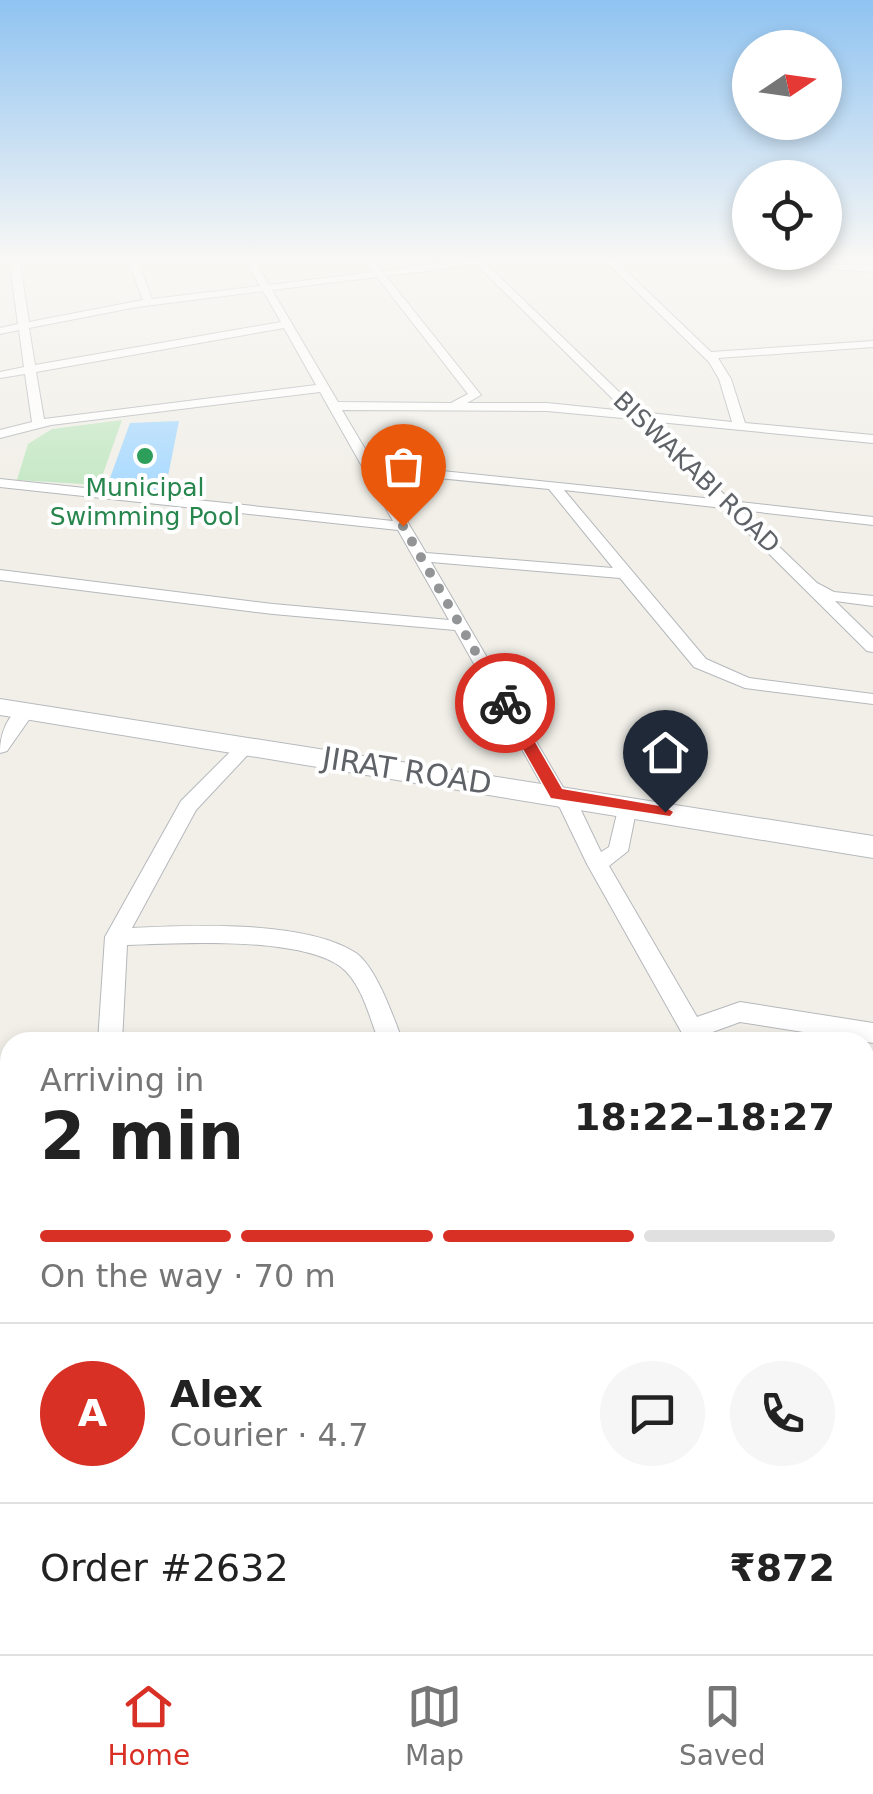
<!DOCTYPE html>
<meta charset="utf-8">
<style>
:root{--surface:#fff;--page:#f6f6f6;--text:#222;--muted:#767676;--line:#e0e0e0;--accent:#d93025}
body{margin:0;font-family:"DejaVu Sans",sans-serif;background:var(--page);color:var(--text);height:100vh;display:flex;flex-direction:column;font-size:38px;white-space:nowrap}
*{box-sizing:border-box;margin:0}
p{font-size:32px;color:var(--muted)}
.icon{flex:none;width:55px;height:55px;fill:none;stroke:currentColor;stroke-width:2;stroke-linecap:round;stroke-linejoin:round}
.map{position:relative;flex:1;overflow:hidden}
.side{position:absolute;left:0px;top:1032px;width:875px;height:622px;display:flex;flex-direction:column;background:var(--surface);border-radius:30px 30px 0 0;box-shadow:0 5px 15px #0003}
.side>*{flex:none}
.needle{width:65px;rotate:77deg}
.buttons{position:absolute;left:732px;top:30px;display:grid;gap:20px}
.buttons a{display:grid;place-items:center;width:110px;height:110px;border-radius:50%;background:var(--surface);box-shadow:0 5px 15px #0003;font-size:50px}
.pin{position:absolute;display:grid;place-items:center;width:85px;height:85px;color:#fff;margin:-102px -42px;border-radius:50% 50% 50% 0;rotate:-45deg;box-shadow:0 0 10px #0007}
.pin .icon{rotate:45deg}
.courier{position:absolute;display:grid;place-items:center;width:100px;height:100px;margin:-50px;border:8px solid #d93025;border-radius:50%;background:#fff;color:#222;box-shadow:0 2px 12px #0007}
.headline em{font-style:normal;font-weight:800}
.headline div{display:flex;flex-direction:column-reverse}
.headline{display:flex;align-items:center;justify-content:space-between;height:170px;padding:0 40px}
h1{font-size:65px;font-weight:800;line-height:75px}
.bar{display:grid;grid-template-columns:repeat(4,1fr);gap:15px 10px;align-content:center;height:120px;padding:0 40px}
.bar i{height:12px;border-radius:8px;background:var(--line)}
.bar .current{background:var(--accent)}
.bar p{grid-column:span 4}
.line{display:flex;align-items:center;gap:25px;padding:0 40px;border-top:2px solid var(--line)}
.line div{flex:1}
.round{display:grid;place-items:center;flex:none;width:105px;height:105px;border-radius:52px;background:var(--page)}
.tab-bar{display:flex;justify-content:space-around;align-items:center;height:140px;border-top:2px solid var(--line);background:var(--surface);font-size:28px;color:var(--muted)}
.tab-bar a{display:grid;justify-items:center;gap:5px}
.tab-bar .current{color:var(--accent)}
.map>svg:first-child{display:block}
.green{fill:#c5e8c5}
.water{fill:#aadaff}
.lines{fill:none;stroke-linecap:round;stroke-linejoin:round}
.minor-casing{stroke:#b5b8bc;stroke-width:2}
.secondary-casing{stroke:#b6babf;stroke-width:2}
.minor{fill:#fff;fill-rule:evenodd}
.secondary{fill:#fff;fill-rule:evenodd}
.route{fill:#d93025}
.done{stroke:#929495;stroke-width:10;stroke-dasharray:0 18}
.leisure-dot{fill:#2e9e5b;stroke:#fff;stroke-width:4}
.labels{text-anchor:middle;stroke-width:8;stroke-linejoin:round;paint-order:stroke}
.far-street-label{font-size:25px;fill:#5f6368;stroke:#fff}
.far-leisure-label{font-size:25px;fill:#27864d;stroke:#fff}
.street-label{font-size:30px;fill:#5f6368;stroke:#fff}
</style>
<div class="map">
<svg width="873" height="1654" viewBox="0 0 873 1654">
<rect width="100%" height="100%" fill="#f1efe8"/>
<path class="green" d="M122 420 99 485 17 480 28 444 52 429Z"/>
<path class="water" d="M179 421 165 491 106 489 130 423Z"/>
<g class="lines">
<defs>
<path id="minor" d="M9 258H19L29 322 143 300 127 258H137L152 299 260 286 244 258H254L269 285 373 272 362 258H372L382 271 480 258 640 412 732 422 719 379 709 362 602 258H655L617 262 711 352 873 341V347L718 358 731 379 745 423 873 435V443L648 421 731 501 873 517V525L741 510 817 583 834 592 873 596V606L835 601 873 638V652L867 651 723 508 564 490 706 659 749 678 873 694V704L745 688 694 667 620 578 431 562 564 789 578 804 601 852 609 847 620 801H634L637 806 628 851 609 866 697 1017 740 1002 873 1023V1043L740 1022 707 1034 711 1042H687L587 864 560 808 547 794 455 630 273 614 0 580V570L273 604 449 620 398 530 0 487V479L393 521 320 392 51 425 0 438V430L32 422 25 374 0 378V372L24 367 19 330 0 334V328L18 324ZM477 265 625 411 547 403H467L481 395 386 276ZM377 277 468 394 451 403 338 402 272 290ZM263 291 281 322 35 365 29 328 137 307ZM284 328 316 385 44 419 36 372ZM342 410 547 411 633 419 714 499 374 464ZM378 472 549 489 613 568 426 553Z
M706 258 873 266V272L711 261Z
M26 705 35 711 7 751 0 753C0 734 7 713 26 705Z
M247 740 256 746 196 810 132 928C191 925 306 920 356 953 377 968 394 1019 403 1042H379C370 1019 362 983 341 967 299 936 179 943 127 945L122 1042H98L105 937 181 801 240 742Z
M865 1332 873 1335V1377L865 1374Z
M63 1645H99V1654H63Z
M417 1645H466L462 1654H413Z
M612 1645H648L651 1654H615Z"/>
<path id="secondary" d="M0 699 873 836V858L0 715Z"/>
</defs>
<use href="#minor" class="minor-casing"/>
<use href="#secondary" class="secondary-casing"/>
<use href="#minor" class="minor"/>
<use href="#secondary" class="secondary"/>
</g>
<linearGradient id="sky" x2="0" y2="1"><stop stop-color="#8fc3f1"/><stop offset="0.53" stop-color="#f9f8f5"/><stop offset="1" stop-color="#f9f8f5" stop-opacity="0"/></linearGradient>
<rect width="873" height="490" fill="url(#sky)"/>
<path class="route" d="M499 699H510L562 789 665 807 673 812 670 816 551 798 497 703Z"/>
<g class="lines">
<path class="done" d="M403 526 505 703"/>
</g>
<circle class="leisure-dot" cx="145" cy="456" r="10"/>
<g class="labels">
<g class="far-street-label">
<text transform="translate(697 472) rotate(44)" y="9">BISWAKABI ROAD</text>
</g>
<g class="far-leisure-label">
<text x="145" y="496">Municipal<tspan x="145" dy="29">Swimming Pool</tspan></text>
</g>
<g class="street-label">
<text transform="translate(407 771) rotate(9)" y="10">JIRAT ROAD</text>
</g>
</g>
</svg>
<div class="buttons">
<a><svg class="needle" viewBox="-14 -14 28 28"><path d="M0-13l5 13h-10z" fill="#e53935"/><path d="M0 13l5-13h-10z" fill="#767676"/></svg></a>
<a><svg class="icon" aria-label="locate" viewBox="0 0 24 24"><circle cx="12" cy="12" r="6"/><path d="M12 2v4M12 18v4M2 12h4M18 12h4"/></svg></a>
</div>
<div class="pin" style="left:403px;top:526px;background:#ea580c"><svg class="icon" aria-label="bag" viewBox="0 0 24 24"><path d="M5 8h14l-1 12H6zM9 8a3 3 0 0 1 6 0"/></svg></div>
<div class="pin" style="left:665px;top:812px;background:#1f2937"><svg class="icon" aria-label="home" viewBox="0 0 24 24"><path d="M3 11l9-7 9 7M6 9v11h12V9"/></svg></div>
<div class="courier" style="left:505px;top:703px"><svg class="icon" aria-label="bike" viewBox="0 0 24 24"><circle cx="6" cy="16" r="4"/><circle cx="18" cy="16" r="4"/><path d="M6 16l4-8h5l3 8M10 8l3 8H6M13 5h3"/></svg></div>
<section class="side">
<div class="headline"><div><h1>2 min</h1><p>Arriving in</p></div><em>18:22–18:27</em></div>
<div class="bar"><i class="current"></i><i class="current"></i><i class="current"></i><i></i><p>On the way · 70 m</p></div>
<div class="line" style="height:180px"><b class="round" style="background:var(--accent);color:#fff">A</b><div><b>Alex</b><p>Courier · 4.7</p></div><a class="round"><svg class="icon" aria-label="chat" viewBox="0 0 24 24"><path d="M4 5h16v11H9l-5 4z"/></svg></a><a class="round"><svg class="icon" aria-label="phone" viewBox="0 0 24 24"><path d="M5 4h4l2 5-3 2q2 4 5 5l2-3 5 2v4C11 20 4 13 5 4z"/></svg></a></div>
<div class="line" style="height:130px"><div>Order #2632</div><b>₹872</b></div>
</section>
</div>
<nav class="tab-bar">
<a class="current"><svg class="icon" aria-label="home" viewBox="0 0 24 24"><path d="M3 11l9-7 9 7M6 9v11h12V9"/></svg>Home</a>
<a><svg class="icon" aria-label="map" viewBox="0 0 24 24"><path d="M3 6l6-2 6 2 6-2v14l-6 2-6-2-6 2zM9 4v14M15 6v14"/></svg>Map</a>
<a><svg class="icon" aria-label="saved" viewBox="0 0 24 24"><path d="M7 4h10v16l-5-4-5 4z"/></svg>Saved</a>
</nav>
